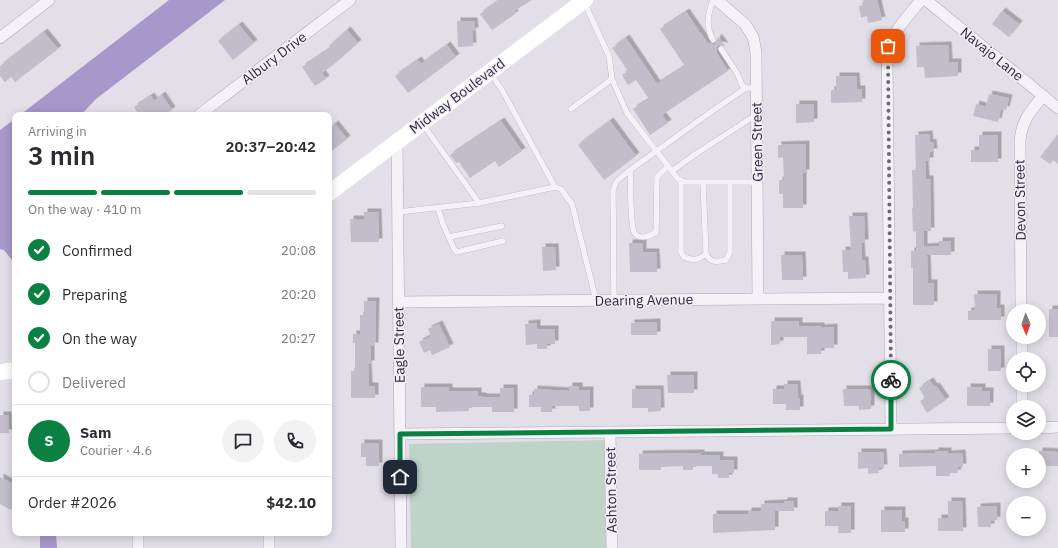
<!DOCTYPE html>
<meta charset="utf-8">
<style>
:root{--surface:#fff;--page:#f2f2f3;--text:#2b2b33;--muted:#7c7c81;--line:#e1e1e2;--accent:#0b8043}
body{margin:0;font-family:"IBM Plex Sans",sans-serif;background:var(--page);color:var(--text);height:100vh;display:flex;flex-direction:column;font-size:15px;white-space:nowrap}
*{box-sizing:border-box;margin:0}
p{font-size:13px;color:var(--muted)}
.icon{flex:none;width:22px;height:22px;fill:none;stroke:currentColor;stroke-width:2;stroke-linecap:round;stroke-linejoin:round}
.map{position:relative;flex:1;overflow:hidden}
.side{position:absolute;left:12px;top:112px;width:320px;height:424px;display:flex;flex-direction:column;background:var(--surface);border-radius:8px;box-shadow:0 2px 10px #0003}
.side>*{flex:none}
.needle{width:26px;rotate:178deg}
.fabs{position:absolute;left:1006px;top:304px;display:grid;gap:8px}
.fabs a{display:grid;place-items:center;width:40px;height:40px;border-radius:50%;background:var(--surface);box-shadow:0 2px 10px #0003;font-size:20px}
.pin{position:absolute;display:grid;place-items:center;width:34px;height:34px;color:#fff;margin:-17px;border-radius:8px;box-shadow:0 2px 6px #0006}
.courier{position:absolute;display:grid;place-items:center;width:40px;height:40px;margin:-20px;border:3px solid #0b8043;border-radius:50%;background:#fff;color:#222;box-shadow:0 1px 5px #0007}
.headline em{font-style:normal;font-weight:600}
.headline div{display:flex;flex-direction:column-reverse}
.headline{display:flex;align-items:center;justify-content:space-between;height:68px;padding:0 16px}
h1{font-size:26px;font-weight:600;line-height:30px}
.bar{display:grid;grid-template-columns:repeat(4,1fr);gap:6px 4px;align-content:center;height:48px;padding:0 16px}
.bar i{height:5px;border-radius:3px;background:var(--line)}
.bar .active{background:var(--accent)}
.bar p{grid-column:span 4}
.line{display:flex;align-items:center;gap:10px;padding:0 16px;border-top:1px solid var(--line)}
.line div{flex:1}
.round{display:grid;place-items:center;flex:none;width:42px;height:42px;border-radius:21px;background:var(--page)}
ol{padding:0 16px;list-style:none}
li{display:flex;align-items:center;gap:12px;height:44px}
li p{margin-inline-start:auto}
li .icon{padding:4px;border-radius:50%;background:var(--accent);color:#fff;stroke-width:4}
li:last-child{color:var(--muted)}
li i{width:22px;height:22px;border:2px solid var(--line);border-radius:50%}
.map>svg:first-child{display:block}
.green{fill:#bfd3c9}
.water{fill:#a698ca}
.building{fill:#c2bccb;filter:url(#shadow)}
.lines{fill:none;stroke-linecap:round;stroke-linejoin:round}
.lane-casing{stroke:#ada8b6;stroke-width:6}
.street-casing{stroke:#ada8b6;stroke-width:12}
.lane{stroke:#f4f1f7;stroke-width:5.5}
.street{stroke:#f4f1f7;stroke-width:11}
.secondary{stroke:#fff;stroke-width:16}
.done{stroke:#6f677b;stroke-width:4;stroke-dasharray:0 7.2}
.route{stroke:#0b8043;stroke-width:5}
.labels{text-anchor:middle;stroke-width:3;stroke-linejoin:round;paint-order:stroke}
.street-label{font-size:14px;fill:#312740;stroke:#f1eef6}
</style>
<div class="map">
<svg width="1058" height="548" viewBox="0 0 1058 548">
<defs>
<filter id="shadow"><feDropShadow dx="3.5" dy="-3.5" stdDeviation="0" flood-color="#0004"/></filter>
</defs>
<rect width="100%" height="100%" fill="#e2dfe9"/>
<path class="green" d="M605 440 606 548H411L409 444Z"/>
<path class="water" d="M169 0H225L96 99 81 115H20Z
M15 119V264L4 250 0 249V130Z
M40 533H56L57 548H40Z"/>
<path class="building" d="M499 0H532L514 11 515 14 492 30 480 14Z
M863 0H877L882 20 868 23 867 16 861 18 859 6 864 5Z
M1002 11 1019 24 1009 37 992 24Z
M686 12 708 44 710 43 712 44H715L718 37 725 46 719 45 717 47V51L716 52 728 71 662 115 668 123 650 135 633 109 649 99 636 80 628 85 622 75 628 71 612 48 626 38 657 84 685 66 660 29Z
M457 21H474L475 31H472L473 46 458 47Z
M239 25 254 43 233 60 218 41Z
M347 30 358 43 333 65 322 73 326 79 315 86 302 67 331 48 329 46Z
M44 32 58 49 15 82 11 77 5 82 0 76V66Z
M447 45 456 57 408 93 395 76 418 60 421 64Z
M948 45 949 62H958V76L925 78 924 67H917L916 46Z
M836 76H856L857 89H862V102L831 103V90H836Z
M989 94 1009 98 1006 110 1001 109 998 122 973 116 976 104 986 107Z
M162 95 172 110 164 115H139L134 107 151 96 154 101Z
M796 104H814V122L796 123Z
M501 121 522 151 499 167 495 161 470 178 459 162 456 163 450 155Z
M610 121 636 156 604 180 578 145Z
M335 124 347 139 329 153V129Z
M929 134 930 143 933 142 934 152H930V161H925L926 179H930L931 231H924V247L939 246V241H951V255H927L928 283H934V305H913V268H911V251H916V231L913 232 912 208H913L912 170H916L915 135Z
M1058 134V164L1053 160 1050 164 1040 157Z
M979 135H998V162H971V150H979Z
M806 144V173H803V208H783V194H779V180H784L783 157 778 158V145Z
M364 212H378L379 242H351L350 219H364Z
M849 216H864L865 243H861L862 260H865L866 278 848 279V272H843L842 250H851Z
M629 243H643V252H656L657 272H630Z
M542 247H555L556 270 543 271Z
M781 255H802L803 280H782Z
M974 294H997V308H1001V320H968V311L975 310Z
M364 301H376L375 346H371V364H368L369 386H375V398H351V371H355V343H353V334H360V315H364Z
M1049 309H1058V337H1049Z
M771 321H799V326H821V328L834 327V348H821V354H807V337H780V344L771 345Z
M657 322V335H631V323Z
M537 323V329H555V344H547V349H537V344L526 345 525 324Z
M439 324 450 347 432 355 430 350 424 353 419 342 431 336 428 329Z
M988 349H1001V371H988Z
M667 375H694V393H668Z
M930 381 934 387 936 386 946 400 927 413 920 401 925 398 919 388Z
M784 384H797L798 398H800V410H786V404H773V389H784Z
M569 386H579V390H590V411H579V406H552V412H541V407H529V395L534 394V389L569 391Z
M421 387H449V391H478V396H483V397H500V388H514V412H492V407H469V411L436 412V407H421Z
M967 387H982V391H990V406H967Z
M632 389H660L661 411 648 412V408H632Z
M843 389H871V409L859 410V406H844Z
M0 415H8L9 433H0Z
M361 443H379V466H366V457H361Z
M935 451H948V454L962 453 963 467H957L958 473H950V476H936V466L899 467V454L935 453Z
M1039 451 1058 452V466H1039Z
M858 452H883L884 468H878L879 473 868 474V468L858 469Z
M701 453V455H720V460H734V473H729V478H718V474H712V466H693V470H683V466L661 467V470H639V454Z
M0 477 15 485V502L11 510 0 504Z
M784 501H794V511H775V530L713 533V514H748V511H761V504L784 503Z
M948 501H962L963 531H938V518H948Z
M838 506H851V533H838V526H825V511H838Z
M997 506V520L991 521V527H978L977 507Z
M881 510H902V521H905V532H881Z"/>
<g class="lines">
<defs>
<path id="lane" d="M713 0C708 14 705 26 713 40
M584 2 609 56 612 79 627 113 678 179 685 182H757
M721 49 737 73 742 85 746 88
M491 74 502 90 555 187 561 189 572 204 596 300
M571 109 612 79
M422 123 479 203
M630 170C631 182 630 224 634 232 638 241 651 236 656 232L657 177 668 166
M672 171 697 153 756 115
M681 181V252L684 257C693 261 699 260 706 254
M703 183 706 254C710 263 717 262 726 260L730 252V183
M438 208 443 224 454 249 457 252 503 241
M398 212 479 203 555 187
M449 237 502 226
M614 300 613 191 616 182 626 173 715 109 746 88H756"/>
<path id="street" d="M717 0 745 24 753 37 756 52 758 299
M926 0 1058 108
M0 38 49 0
M199 115 350 0
M397 142 401 548
M399 302 890 298
M1021 311 1020 140C1022 120 1031 111 1043 96
M1022 337V359
M1022 385V407
M1039 428 1058 427
M891 429 887 58C890 33 906 19 921 0
M610 432 612 548
M400 434 1013 428
M269 533V548
M138 548V533"/>
</defs>
<use href="#lane" class="lane-casing"/>
<use href="#street" class="street-casing"/>
<use href="#lane" class="lane"/>
<use href="#street" class="street"/>
<path class="secondary" d="M329 193 585 0
M0 372 15 370"/>
</g>
<g class="lines">
<path class="done" d="M888 46V58L891 380"/>
<path class="route" d="M400 477V434L891 429V380"/>
</g>
<g class="labels">
<g class="street-label">
<text transform="translate(992 54) rotate(39)" y="5">Navajo Lane</text>
<text transform="translate(274 58) rotate(-37)" y="5">Albury Drive</text>
<text transform="translate(457 96) rotate(-37)" y="5">Midway Boulevard</text>
<text transform="translate(757 142) rotate(-91)" y="5">Green Street</text>
<text transform="translate(1020 200) rotate(-91)" y="5">Devon Street</text>
<text transform="translate(644 300) rotate(-1)" y="5">Dearing Avenue</text>
<text transform="translate(399 345) rotate(-91)" y="5">Eagle Street</text>
<text transform="translate(611 490) rotate(-91)" y="5">Ashton Street</text>
</g>
</g>
</svg>
<div class="fabs">
<a><svg class="needle" viewBox="-14 -14 28 28"><path d="M0-13l5 13h-10z" fill="#e53935"/><path d="M0 13l5-13h-10z" fill="#7c7c81"/></svg></a>
<a><svg class="icon" aria-label="locate" viewBox="0 0 24 24"><circle cx="12" cy="12" r="6"/><path d="M12 2v4M12 18v4M2 12h4M18 12h4"/></svg></a>
<a><svg class="icon" aria-label="layers" viewBox="0 0 24 24"><path d="M12 4l9 5-9 5-9-5zM3 14l9 5 9-5"/></svg></a>
<a>+</a>
<a>−</a>
</div>
<div class="pin" style="left:888px;top:46px;background:#ea580c"><svg class="icon" aria-label="bag" viewBox="0 0 24 24"><path d="M5 8h14l-1 12H6zM9 8a3 3 0 0 1 6 0"/></svg></div>
<div class="pin" style="left:400px;top:477px;background:#1f2937"><svg class="icon" aria-label="home" viewBox="0 0 24 24"><path d="M3 11l9-7 9 7M6 9v11h12V9"/></svg></div>
<div class="courier" style="left:891px;top:380px"><svg class="icon" aria-label="bike" viewBox="0 0 24 24"><circle cx="6" cy="16" r="4"/><circle cx="18" cy="16" r="4"/><path d="M6 16l4-8h5l3 8M10 8l3 8H6M13 5h3"/></svg></div>
<section class="side">
<div class="headline"><div><h1>3 min</h1><p>Arriving in</p></div><em>20:37–20:42</em></div>
<div class="bar"><i class="active"></i><i class="active"></i><i class="active"></i><i></i><p>On the way · 410 m</p></div>
<ol>
<li><svg class="icon" aria-label="check" viewBox="0 0 24 24"><path d="M5 12l5 5 9-10"/></svg>Confirmed<p>20:08</p></li>
<li><svg class="icon" aria-label="check" viewBox="0 0 24 24"><path d="M5 12l5 5 9-10"/></svg>Preparing<p>20:20</p></li>
<li><svg class="icon" aria-label="check" viewBox="0 0 24 24"><path d="M5 12l5 5 9-10"/></svg>On the way<p>20:27</p></li>
<li><i></i>Delivered</li>
</ol>
<div class="line" style="height:72px"><b class="round" style="background:var(--accent);color:#fff">S</b><div><b>Sam</b><p>Courier · 4.6</p></div><a class="round"><svg class="icon" aria-label="chat" viewBox="0 0 24 24"><path d="M4 5h16v11H9l-5 4z"/></svg></a><a class="round"><svg class="icon" aria-label="phone" viewBox="0 0 24 24"><path d="M5 4h4l2 5-3 2q2 4 5 5l2-3 5 2v4C11 20 4 13 5 4z"/></svg></a></div>
<div class="line" style="height:52px"><div>Order #2026</div><b>$42.10</b></div>
</section>
</div>
